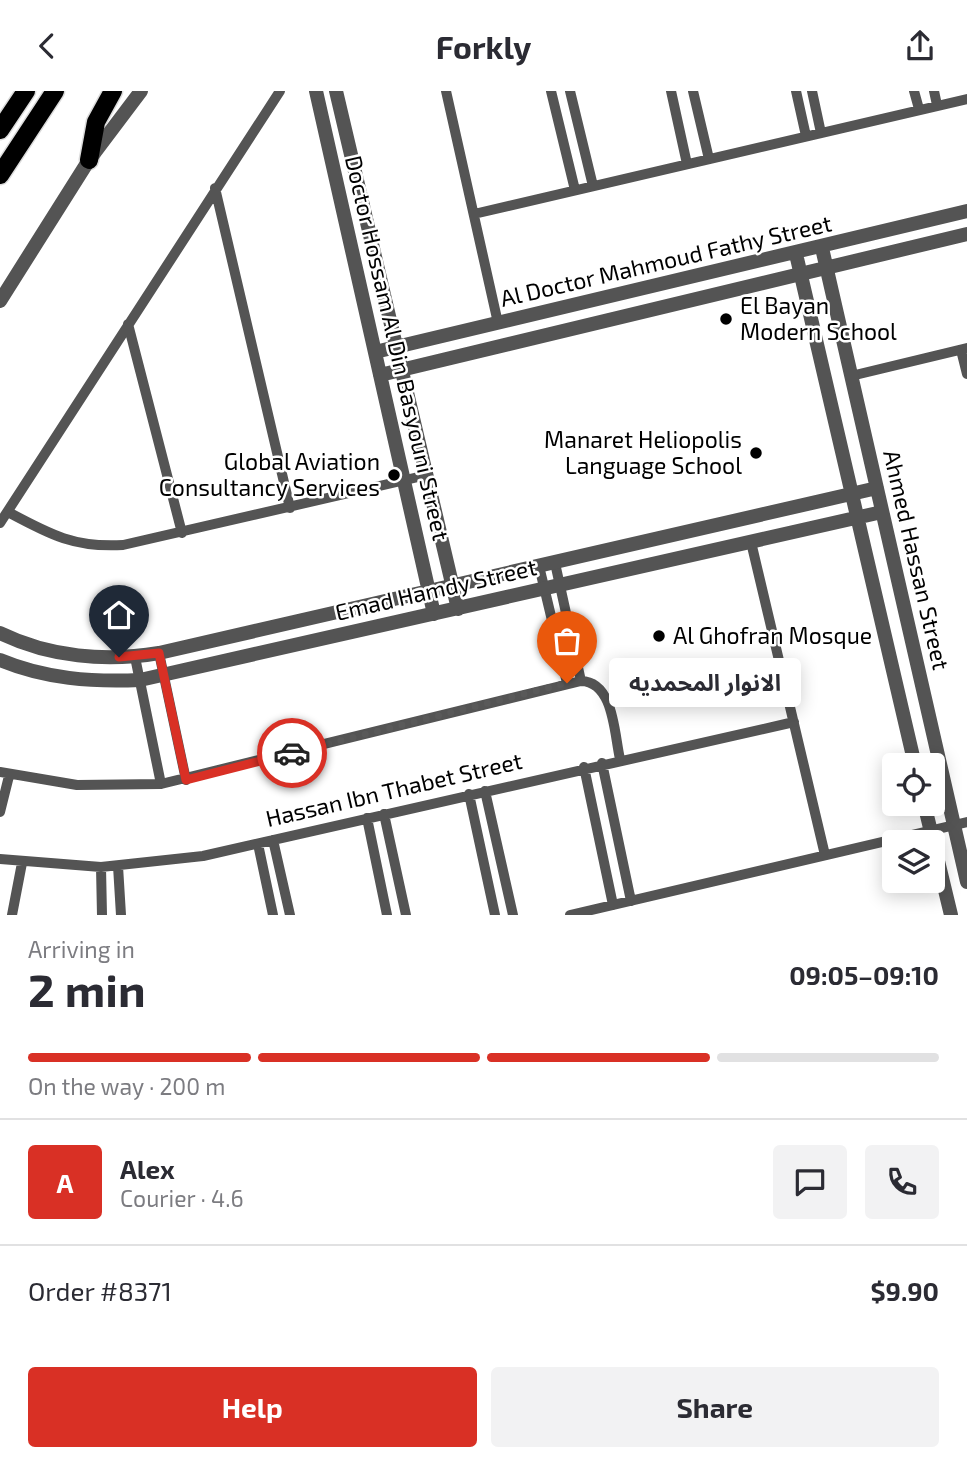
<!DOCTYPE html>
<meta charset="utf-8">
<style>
:root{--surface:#fff;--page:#f2f2f3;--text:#2b2b33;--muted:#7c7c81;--line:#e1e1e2;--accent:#d93025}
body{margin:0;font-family:"Exo 2","Noto Sans Arabic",sans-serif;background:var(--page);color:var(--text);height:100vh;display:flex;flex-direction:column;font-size:26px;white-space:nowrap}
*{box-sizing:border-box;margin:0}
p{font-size:23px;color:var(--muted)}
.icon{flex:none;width:38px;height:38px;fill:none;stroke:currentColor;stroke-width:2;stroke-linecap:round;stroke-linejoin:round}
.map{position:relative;height:824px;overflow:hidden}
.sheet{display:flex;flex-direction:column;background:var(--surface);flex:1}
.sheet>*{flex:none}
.controls{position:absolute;left:882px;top:662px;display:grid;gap:14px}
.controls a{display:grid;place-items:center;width:63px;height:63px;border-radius:7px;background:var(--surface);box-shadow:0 4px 18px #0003;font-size:35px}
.pin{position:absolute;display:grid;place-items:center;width:60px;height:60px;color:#fff;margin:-72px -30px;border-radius:50% 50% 50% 0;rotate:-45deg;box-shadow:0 0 7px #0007}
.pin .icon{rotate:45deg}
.courier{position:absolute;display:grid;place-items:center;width:70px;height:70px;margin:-35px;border:5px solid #d93025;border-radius:50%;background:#fff;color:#222;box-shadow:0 2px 9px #0007}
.bubble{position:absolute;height:49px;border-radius:7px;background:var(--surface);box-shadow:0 4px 18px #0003;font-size:23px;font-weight:700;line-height:49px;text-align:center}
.head em{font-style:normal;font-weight:700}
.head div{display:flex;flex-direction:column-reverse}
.head{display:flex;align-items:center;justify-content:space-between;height:119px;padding:0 28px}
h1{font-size:46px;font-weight:700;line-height:52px}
.bar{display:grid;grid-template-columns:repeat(4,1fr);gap:10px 7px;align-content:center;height:84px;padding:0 28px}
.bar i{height:9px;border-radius:5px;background:var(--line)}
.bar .selected{background:var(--accent)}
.bar p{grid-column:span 4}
.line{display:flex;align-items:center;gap:18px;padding:0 28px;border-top:2px solid var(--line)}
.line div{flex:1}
.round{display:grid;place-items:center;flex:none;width:74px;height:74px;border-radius:7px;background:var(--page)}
.button{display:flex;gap:14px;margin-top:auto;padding:14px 28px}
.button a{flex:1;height:80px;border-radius:7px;background:var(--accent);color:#fff;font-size:28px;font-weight:700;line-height:80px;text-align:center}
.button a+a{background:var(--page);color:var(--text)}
header{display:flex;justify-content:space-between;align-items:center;height:91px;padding:0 28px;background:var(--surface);font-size:32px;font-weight:700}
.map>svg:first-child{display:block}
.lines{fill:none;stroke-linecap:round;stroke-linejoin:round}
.primary-casing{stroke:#dbdbdb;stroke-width:21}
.minor{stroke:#545454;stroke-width:10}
.tertiary{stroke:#545454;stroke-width:14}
.primary{stroke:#000;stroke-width:18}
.done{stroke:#595959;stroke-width:7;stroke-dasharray:0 12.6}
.route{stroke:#d93025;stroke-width:9}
.poi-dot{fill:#000;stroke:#fff;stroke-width:2.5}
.labels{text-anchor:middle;stroke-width:5;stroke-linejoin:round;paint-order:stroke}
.street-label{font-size:23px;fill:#000;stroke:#fff}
.poi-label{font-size:23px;fill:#000;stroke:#fff;text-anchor:start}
</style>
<header><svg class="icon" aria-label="back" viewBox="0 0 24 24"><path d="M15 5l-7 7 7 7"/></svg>Forkly<svg class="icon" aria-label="share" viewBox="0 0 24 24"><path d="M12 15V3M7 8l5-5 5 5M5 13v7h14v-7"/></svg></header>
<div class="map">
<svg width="967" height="824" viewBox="0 0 967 824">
<rect width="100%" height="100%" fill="#fff"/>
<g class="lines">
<defs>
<path id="primary" d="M0 39 26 0
M89 69 96 31 113 0
M0 84 55 0"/>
</defs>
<use href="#primary" class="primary-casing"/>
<path class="minor" d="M446 0 498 232
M551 0 575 99
M570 0 593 95
M671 0 687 73
M693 0 709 68
M796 0 806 45
M812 0 821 42
M914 0 919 18
M934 0 937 14
M215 97 290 417
M474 123 967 8
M128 233 182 442
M961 259 967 283
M851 285 967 257
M8 421C49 443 74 457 123 454L427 384
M0 432 280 0
M751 451 825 764
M555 472 581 590
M539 475 567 592
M159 562 186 689
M135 566 161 693
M602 672 631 810
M584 676 613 814
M0 681 77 694 161 693 581 590C614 591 614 642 620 668
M485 700 513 824
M469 703 495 824
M0 721 9 685
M384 723 406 824
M367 727 387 824
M273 749 290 824
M258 753 273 824
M0 768 101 776 203 765 794 631
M118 775 121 824
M101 776 102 824
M12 824 22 772
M570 824 967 731"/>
<path class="tertiary" d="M316 0 434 523
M336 0 458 518
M822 157 967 791
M796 163 915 674
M0 210 89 69 141 0
M375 261 967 120
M380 284 967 143
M0 542C49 566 106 571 159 562L877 397
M0 569C45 588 92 591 140 589L882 421
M924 712 951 824"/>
<use href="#primary" class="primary"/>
</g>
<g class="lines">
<path class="done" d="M292 662 567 592"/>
<path class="route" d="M119 566 159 562 186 689 292 662"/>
</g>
<g class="poi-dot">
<circle cx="726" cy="228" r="7"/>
<circle cx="756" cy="362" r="7"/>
<circle cx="394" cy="384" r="7"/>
<circle cx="659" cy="545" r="7"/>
</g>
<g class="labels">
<g class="street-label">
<text transform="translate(666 170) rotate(-13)" y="8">Al Doctor Mahmoud Fathy Street</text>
<text transform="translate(397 257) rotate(77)" y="8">Doctor Hossam Al Din Basyouni Street</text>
<text transform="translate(916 469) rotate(77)" y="8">Ahmed Hassan Street</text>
<text transform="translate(436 499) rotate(-13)" y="8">Emad Hamdy Street</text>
<text transform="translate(394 699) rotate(-13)" y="8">Hassan Ibn Thabet Street</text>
</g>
<g class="poi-label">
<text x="740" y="223">El Bayan<tspan x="740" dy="26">Modern School</tspan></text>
<text x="742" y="357" text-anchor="end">Manaret Heliopolis<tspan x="742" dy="26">Language School</tspan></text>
<text x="380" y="379" text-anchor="end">Global Aviation<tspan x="380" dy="26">Consultancy Services</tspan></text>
<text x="673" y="553">Al Ghofran Mosque</text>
</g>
</g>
</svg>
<div class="controls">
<a><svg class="icon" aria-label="locate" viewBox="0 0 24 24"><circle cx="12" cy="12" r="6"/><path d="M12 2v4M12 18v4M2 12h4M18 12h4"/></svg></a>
<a><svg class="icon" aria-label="layers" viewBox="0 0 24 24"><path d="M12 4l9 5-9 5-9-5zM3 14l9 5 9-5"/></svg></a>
</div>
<div class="pin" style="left:567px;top:592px;background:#ea580c"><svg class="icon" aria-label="bag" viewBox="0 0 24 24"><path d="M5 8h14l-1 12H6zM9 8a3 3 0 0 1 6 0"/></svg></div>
<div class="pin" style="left:119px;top:566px;background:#1f2937"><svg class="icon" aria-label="home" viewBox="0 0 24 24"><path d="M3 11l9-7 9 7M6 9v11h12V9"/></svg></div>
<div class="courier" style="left:292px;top:662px"><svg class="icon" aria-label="car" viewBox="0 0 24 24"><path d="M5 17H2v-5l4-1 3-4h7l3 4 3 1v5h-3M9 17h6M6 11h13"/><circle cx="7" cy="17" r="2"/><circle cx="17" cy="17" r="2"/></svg></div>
<div class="bubble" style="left:609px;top:567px;width:192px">الانوار المحمديه</div>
</div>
<section class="sheet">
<div class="head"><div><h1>2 min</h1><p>Arriving in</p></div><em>09:05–09:10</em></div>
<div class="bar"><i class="selected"></i><i class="selected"></i><i class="selected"></i><i></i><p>On the way · 200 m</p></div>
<div class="line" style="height:126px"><b class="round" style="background:var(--accent);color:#fff">A</b><div><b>Alex</b><p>Courier · 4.6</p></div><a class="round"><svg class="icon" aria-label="chat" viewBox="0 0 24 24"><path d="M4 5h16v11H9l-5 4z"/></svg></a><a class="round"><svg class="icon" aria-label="phone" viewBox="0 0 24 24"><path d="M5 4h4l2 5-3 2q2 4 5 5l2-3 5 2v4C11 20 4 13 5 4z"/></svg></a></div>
<div class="line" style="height:91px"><div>Order #8371</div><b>$9.90</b></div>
<div class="button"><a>Help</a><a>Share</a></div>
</section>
